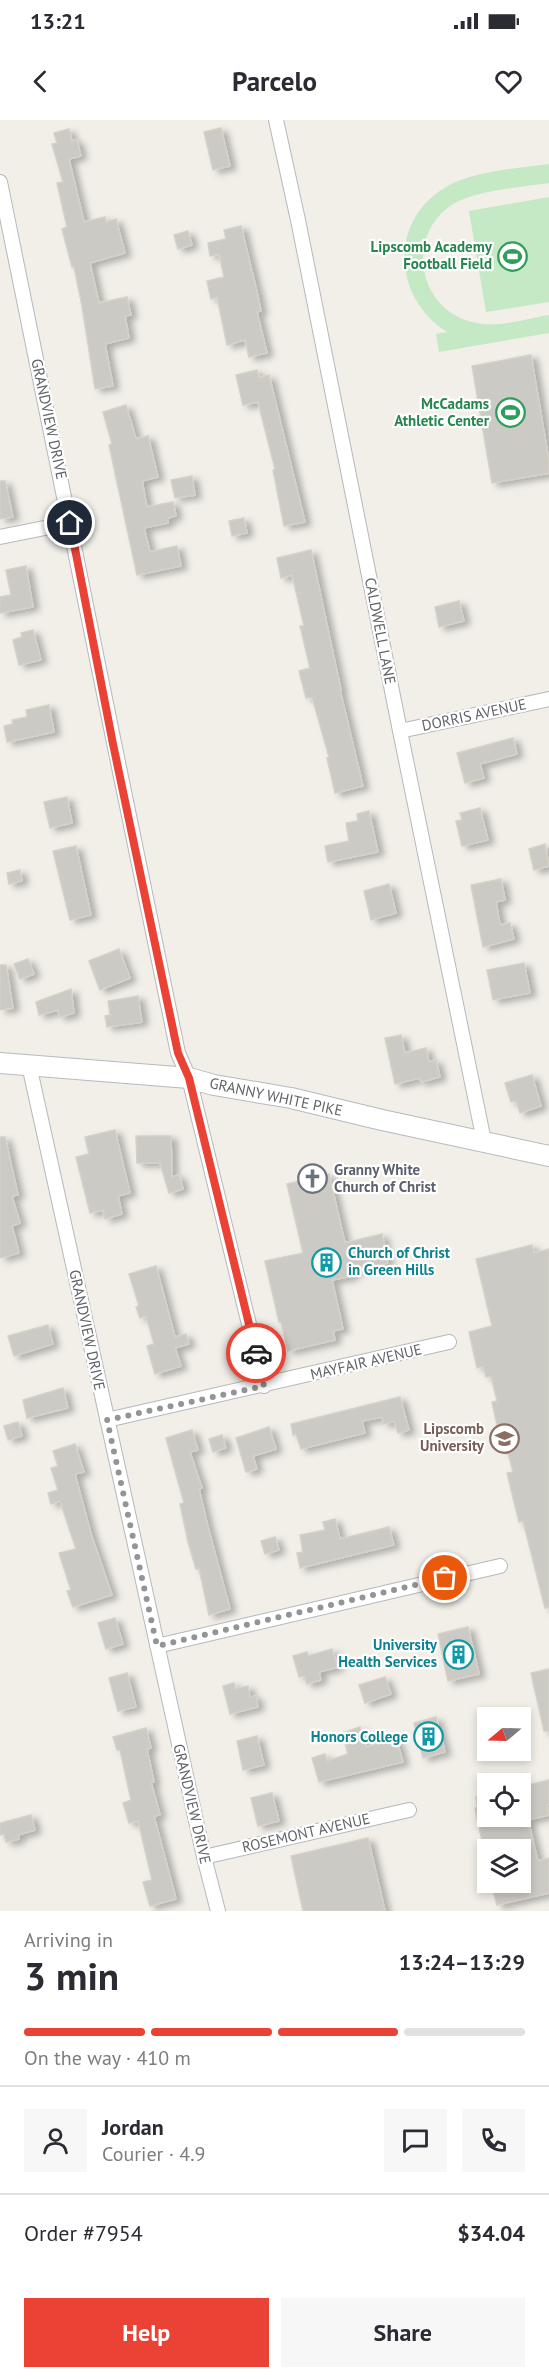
<!DOCTYPE html>
<meta charset="utf-8">
<style>
:root{--surface:#fff;--page:#f7f7f7;--text:#2b2b33;--muted:#7c7c81;--line:#e1e1e2;--accent:#ea4335}
body{margin:0;font-family:"PT Sans",sans-serif;background:var(--page);color:var(--text);height:100vh;display:flex;flex-direction:column;font-size:22px;white-space:nowrap}
*{box-sizing:border-box;margin:0}
p{font-size:20px;color:var(--muted)}
.icon{flex:none;width:33px;height:33px;fill:none;stroke:currentColor;stroke-width:2;stroke-linecap:round;stroke-linejoin:round}
.map{position:relative;height:1791px;overflow:hidden}
.panel{display:flex;flex-direction:column;background:var(--surface);flex:1}
.panel>*{flex:none}
.needle{width:39px;rotate:251deg}
.buttons{position:absolute;left:477px;top:1587px;display:grid;gap:12px}
.buttons a{display:grid;place-items:center;width:54px;height:54px;border-radius:0px;background:var(--surface);box-shadow:0 3px 9px #0003;font-size:30px}
.pin{position:absolute;display:grid;place-items:center;width:51px;height:51px;color:#fff;margin:-26px;border:3px solid #fff;border-radius:50%;box-shadow:0 2px 6px #0007}
.courier{position:absolute;display:grid;place-items:center;width:60px;height:60px;margin:-30px;border:4px solid #ea4335;border-radius:50%;background:#fff;color:#222;box-shadow:0 2px 8px #0007}
.headline em{font-style:normal;font-weight:600}
.headline div{display:flex;flex-direction:column-reverse}
.headline{display:flex;align-items:center;justify-content:space-between;height:102px;padding:0 24px}
h1{font-size:39px;font-weight:600;line-height:45px}
.bar{display:grid;grid-template-columns:repeat(4,1fr);gap:9px 6px;align-content:center;height:72px;padding:0 24px}
.bar i{height:8px;border-radius:4px;background:var(--line)}
.bar .current{background:var(--accent)}
.bar p{grid-column:span 4}
.line{display:flex;align-items:center;gap:15px;padding:0 24px;border-top:2px solid var(--line)}
.line div{flex:1}
.round{display:grid;place-items:center;flex:none;width:63px;height:63px;border-radius:0px;background:var(--page)}
.cta{display:flex;gap:12px;margin-top:auto;padding:12px 24px}
.cta a{flex:1;height:69px;border-radius:0px;background:var(--accent);color:#fff;font-size:24px;font-weight:600;line-height:69px;text-align:center}
.cta a+a{background:var(--page);color:var(--text)}
.status{display:flex;justify-content:space-between;align-items:center;height:42px;padding:0 30px;background:var(--surface);direction:ltr}
.status svg{height:16px;fill:currentColor}
header{display:flex;justify-content:space-between;align-items:center;height:78px;padding:0 24px;background:var(--surface);font-size:27px;font-weight:600}
.map>svg:first-child{display:block}
.green{fill:#c5e8c5}
.building{fill:#cccac5;stroke:#d6d1c6;stroke-width:1.5;filter:url(#shadow)}
.lines{fill:none;stroke-linecap:round;stroke-linejoin:round}
.minor-casing{stroke:#b5b8bc;stroke-width:16}
.secondary-casing{stroke:#b6babf;stroke-width:22}
.minor{stroke:#fff;stroke-width:14}
.secondary{stroke:#fff;stroke-width:20}
.done{stroke:#929495;stroke-width:6;stroke-dasharray:0 10.8}
.route{stroke:#ea4335;stroke-width:8}
.labels{text-anchor:middle;stroke-width:4.5;stroke-linejoin:round;paint-order:stroke}
.leisure-label{font-size:15px;font-weight:bold;fill:#27864d;stroke:#fff;text-anchor:end}
.street-label{font-size:15px;fill:#5f6368;stroke:#fff}
.worship-label{font-size:15px;font-weight:bold;fill:#5b616d;stroke:#fff;text-anchor:start}
.culture-label{font-size:15px;font-weight:bold;fill:#0d838f;stroke:#fff;text-anchor:end}
.education-label{font-size:15px;font-weight:bold;fill:#785e54;stroke:#fff;text-anchor:end}
</style>
<div class="status"><b>13:21</b><svg viewBox="0 0 49 12"><path d="M0 12V9h3v3zM5 12V6h3v6zM10 12V3h3v9zM15 12V0h3v12zM26 1h20v11H26zM47 4h2v5h-2z"/></svg></div>
<header><svg class="icon" aria-label="back" viewBox="0 0 24 24"><path d="M15 5l-7 7 7 7"/></svg>Parcelo<svg class="icon" aria-label="heart" viewBox="0 0 24 24"><path d="M12 20l-8-8c-3-5 5-10 8-4 3-6 11-1 8 4z"/></svg></header>
<div class="map">
<svg width="549" height="1791" viewBox="0 0 549 1791">
<defs>
<filter id="shadow"><feDropShadow dx="6" dy="3.5" stdDeviation="3" flood-color="#0004"/></filter>
</defs>
<rect width="100%" height="100%" fill="#f1efe8"/>
<path class="green" d="M549 44V63C523 67 477 70 455 83 405 112 416 188 472 202 496 209 525 199 549 195V213L439 232 436 214 447 212C393 178 388 101 446 67 475 50 516 49 549 44Z
M549 77V182L486 192 469 91Z"/>
<path class="building" d="M221 8 230 46 213 50 204 12Z
M69 9 72 21 77 20 81 36 69 39 84 102 105 97 106 102 116 99 125 133 90 143 99 183 127 177 131 195 125 196 129 218 105 224 113 266 95 269 82 186 74 147H72L62 109 67 107 57 63 63 62 52 24 57 23 54 13Z
M241 106 257 172 261 191 257 192 267 233 249 237 245 220 227 225 217 177 211 179 207 161 224 157 219 134 210 136 208 123 226 119 224 110Z
M188 111 192 125 178 129 174 115Z
M531 235 549 341V353L492 363 472 246Z
M257 250 259 258 269 255 305 402 284 406 273 350 275 349 258 282 243 285 236 255Z
M126 285 136 319 148 316 158 357 142 361 147 387 173 382 176 396 168 398V403L144 408 150 432 177 426 181 446 137 455 109 325 112 324 103 292Z
M192 356 195 375 175 378 171 360Z
M0 361H5L13 397 0 399Z
M244 398 247 413 232 416 229 401Z
M311 430 341 570H340L363 666 335 673 327 638 329 637 312 577 306 578 299 551 310 548 300 506H304L292 455 281 458 277 438Z
M26 446 33 487 0 493V477L11 475 6 450Z
M459 481 464 501 439 507 435 487Z
M33 510 41 540 19 545 13 520 22 517 21 513Z
M49 585 54 612 7 622 4 606 13 604 12 600 27 597 26 590Z
M513 618 517 634 480 644 484 658 465 663 457 633Z
M67 677 72 703 50 708 44 682Z
M480 688 488 720 462 726 456 701 462 700 460 693Z
M369 691 378 732 328 742 325 726 349 721 346 703 358 701 357 694Z
M545 724 549 746 534 750 529 729Z
M76 726 91 795 70 800 53 731Z
M20 750 22 761 9 764 7 753Z
M501 759 505 780 496 782 500 805 510 803 514 819 483 827 471 765Z
M389 764 396 793 371 800 364 771Z
M119 829 130 858 100 870 89 841Z
M28 839 34 854 20 859 14 844Z
M524 843 530 873 493 880 487 850Z
M0 845H6L13 888 0 890Z
M71 869 74 893 60 897 58 890 39 895 36 882Z
M138 876 142 902 107 907 105 896 110 895 108 881Z
M401 915 405 933 426 928 429 942 436 940 440 957 421 962 420 958 395 964 385 918Z
M532 955 541 986 520 993 516 981 511 982 505 963Z
M115 1010 130 1073 118 1076 122 1094 105 1099 103 1090 90 1093 76 1037 89 1034 85 1017Z
M136 1016H171L172 1057 179 1055 183 1069 169 1073 160 1043H137Z
M0 1017H5L18 1075 12 1076 20 1103 12 1106 19 1133 0 1138Z
M329 1054 345 1123 382 1114 388 1143 352 1151 353 1156 332 1160 343 1209 333 1211 335 1220 288 1231 281 1202H279L265 1141 303 1133 287 1064Z
M532 1125 534 1133 549 1129V1487L545 1488 523 1401 519 1402 507 1353 513 1352 507 1329 503 1330 499 1314 492 1282 497 1281 491 1256 486 1257 483 1246 477 1248 469 1212 492 1206 476 1139Z
M156 1146 175 1217 186 1214 189 1224 175 1228 181 1246 155 1254 147 1226 154 1224 146 1196 140 1198 136 1187 139 1186 129 1154Z
M48 1205 53 1224 14 1236 8 1216Z
M63 1268 68 1288 27 1298 23 1280Z
M400 1277 409 1310 398 1313 394 1301 384 1304 382 1297 362 1301 365 1313 301 1329 296 1314 293 1315 291 1304Z
M18 1302 22 1316 8 1320 4 1306Z
M269 1307 276 1329 253 1336 257 1349 246 1352 236 1318Z
M192 1310 198 1330 190 1332 202 1368 199 1369 208 1407 230 1489 209 1495 199 1448 196 1449 188 1422 180 1384 184 1383 166 1318Z
M222 1315 226 1328 213 1332 209 1319Z
M75 1324 84 1352 75 1354 91 1414 112 1475 73 1487 67 1471 71 1470 59 1433 76 1429 60 1381 51 1384 48 1373 58 1370 51 1348 58 1346 53 1331Z
M335 1399 340 1419 389 1407 394 1425 300 1448 297 1433 303 1432 300 1415 325 1410 323 1402Z
M275 1417 279 1430 265 1434 261 1421Z
M115 1498 123 1524 106 1529 98 1503Z
M468 1507 479 1554 448 1561 438 1514Z
M332 1529 338 1547 319 1552 321 1560 307 1564 304 1556 299 1557 293 1536 307 1532 308 1536Z
M549 1549V1611H544L531 1553Z
M127 1553 136 1587 118 1591 109 1558Z
M385 1557 391 1574 365 1583 359 1565Z
M234 1563 235 1569 248 1566 250 1577 256 1576 258 1587 230 1594 223 1566Z
M436 1597 445 1632 423 1638 414 1603Z
M360 1607 366 1627 396 1618 403 1642 319 1662 312 1638 325 1634 327 1641 348 1634 342 1613Z
M146 1608 151 1628 147 1629 154 1662H151L160 1695 154 1696 176 1779 150 1786 143 1762 152 1760 138 1701 129 1703 123 1683 131 1680 120 1630H117L113 1617Z
M257 1616 264 1645 243 1650 237 1621Z
M549 1660V1684L547 1685 549 1695 528 1700 538 1741 549 1738V1773L497 1785 491 1762H520V1730H484L475 1688H478L476 1677 488 1675V1696H520V1667Z
M272 1673 279 1701 258 1706 251 1678Z
M31 1695 35 1710 18 1715 19 1719 6 1722 4 1714 0 1715V1703Z
M368 1718 385 1791H303L291 1736Z"/>
<g class="lines">
<defs>
<path id="minor" d="M276 0 298 100 400 611 484 1021
M0 62C60 352 117 643 178 933L189 958 264 1266
M0 417 70 403
M400 611 549 579
M29 945 204 1737 218 1791
M107 1300 449 1222
M157 1526 500 1446
M204 1737 409 1690"/>
<path id="secondary" d="M0 943 189 958 214 965 291 978 382 1000 549 1036"/>
</defs>
<use href="#minor" class="minor-casing"/>
<use href="#secondary" class="secondary-casing"/>
<use href="#minor" class="minor"/>
<use href="#secondary" class="secondary"/>
</g>
<g class="lines">
<path class="done" d="M256 1233 264 1266 107 1300 157 1526 445 1458"/>
<path class="route" d="M70 403 113 624 178 933 189 958 256 1233"/>
</g>
<defs>
<symbol id="stadium-ring" viewBox="-11 -11 22 22"><circle r="9.5" fill="#fff" stroke="#2e9e5b" stroke-width="1.5"/><path d="M0-5a6.5 5 0 1 0 0 10a6.5 5 0 1 0 0-10ZM-3.5-1.8h7v3.6h-7Z" fill="#2e9e5b"/></symbol>
<symbol id="church-ring" viewBox="-11 -11 22 22"><circle r="9.5" fill="#fff" stroke="#6b7280" stroke-width="1.5"/><path d="M-1.2-6h2.4v3.5h3.3v2.4h-3.3V6h-2.4V-.1h-3.3v-2.4h3.3Z" fill="#6b7280"/></symbol>
<symbol id="building-ring" viewBox="-11 -11 22 22"><circle r="9.5" fill="#fff" stroke="#0f9aa8" stroke-width="1.5"/><path d="M-4-6H4V6H1V3H-1V6H-4ZM-2.5-4.3h1.7v1.8h-1.7ZM.8-4.3h1.7v1.8H.8ZM-2.5-1h1.7V.8h-1.7ZM.8-1h1.7V.8H.8Z" fill="#0f9aa8"/></symbol>
<symbol id="university-ring" viewBox="-11 -11 22 22"><circle r="9.5" fill="#fff" stroke="#8d6e63" stroke-width="1.5"/><path d="M0-5L7-2L0 1L-7-2ZM-4 1L0 2.5L4 1V4Q0 6-4 4Z" fill="#8d6e63"/></symbol>
</defs>
<g fill-rule="evenodd">
<use href="#stadium-ring" x="496" y="120" width="33" height="33"/>
<use href="#stadium-ring" x="494" y="276" width="33" height="33"/>
<use href="#church-ring" x="296" y="1042" width="33" height="33"/>
<use href="#building-ring" x="310" y="1126" width="33" height="33"/>
<use href="#university-ring" x="488" y="1302" width="33" height="33"/>
<use href="#building-ring" x="442" y="1518" width="33" height="33"/>
<use href="#building-ring" x="412" y="1600" width="33" height="33"/>
</g>
<g class="labels">
<g class="leisure-label">
<text x="492" y="132">Lipscomb Academy<tspan x="492" dy="17">Football Field</tspan></text>
<text x="489" y="289">McCadams<tspan x="489" dy="17">Athletic Center</tspan></text>
</g>
<g class="street-label">
<text transform="translate(49 299) rotate(78)" y="5">GRANDVIEW DRIVE</text>
<text transform="translate(380 511) rotate(79)" y="5">CALDWELL LANE</text>
<text transform="translate(474 595) rotate(-12)" y="5">DORRIS AVENUE</text>
<text transform="translate(276 977) rotate(12)" y="5">GRANNY WHITE PIKE</text>
<text transform="translate(87 1210) rotate(78)" y="5">GRANDVIEW DRIVE</text>
<text transform="translate(366 1242) rotate(-13)" y="5">MAYFAIR AVENUE</text>
<text transform="translate(192 1684) rotate(77)" y="5">GRANDVIEW DRIVE</text>
<text transform="translate(306 1713) rotate(-13)" y="5">ROSEMONT AVENUE</text>
</g>
<g class="worship-label">
<text x="334" y="1055">Granny White<tspan x="334" dy="17">Church of Christ</tspan></text>
</g>
<g class="culture-label">
<text x="348" y="1138" text-anchor="start">Church of Christ<tspan x="348" dy="17">in Green Hills</tspan></text>
<text x="437" y="1530">University<tspan x="437" dy="17">Health Services</tspan></text>
<text x="408" y="1622">Honors College</text>
</g>
<g class="education-label">
<text x="484" y="1314">Lipscomb<tspan x="484" dy="17">University</tspan></text>
</g>
</g>
</svg>
<div class="buttons">
<a><svg class="needle" viewBox="-14 -14 28 28"><path d="M0-13l5 13h-10z" fill="#e53935"/><path d="M0 13l5-13h-10z" fill="#7c7c81"/></svg></a>
<a><svg class="icon" aria-label="locate" viewBox="0 0 24 24"><circle cx="12" cy="12" r="6"/><path d="M12 2v4M12 18v4M2 12h4M18 12h4"/></svg></a>
<a><svg class="icon" aria-label="layers" viewBox="0 0 24 24"><path d="M12 4l9 5-9 5-9-5zM3 14l9 5 9-5"/></svg></a>
</div>
<div class="pin" style="left:445px;top:1458px;background:#ea580c"><svg class="icon" aria-label="bag" viewBox="0 0 24 24"><path d="M5 8h14l-1 12H6zM9 8a3 3 0 0 1 6 0"/></svg></div>
<div class="pin" style="left:70px;top:403px;background:#1f2937"><svg class="icon" aria-label="home" viewBox="0 0 24 24"><path d="M3 11l9-7 9 7M6 9v11h12V9"/></svg></div>
<div class="courier" style="left:256px;top:1233px"><svg class="icon" aria-label="car" viewBox="0 0 24 24"><path d="M5 17H2v-5l4-1 3-4h7l3 4 3 1v5h-3M9 17h6M6 11h13"/><circle cx="7" cy="17" r="2"/><circle cx="17" cy="17" r="2"/></svg></div>
</div>
<section class="panel">
<div class="headline"><div><h1>3 min</h1><p>Arriving in</p></div><em>13:24–13:29</em></div>
<div class="bar"><i class="current"></i><i class="current"></i><i class="current"></i><i></i><p>On the way · 410 m</p></div>
<div class="line" style="height:108px"><a class="round"><svg class="icon" aria-label="person" viewBox="0 0 24 24"><circle cx="12" cy="8" r="4"/><path d="M4 21q1-7 8-7t8 7"/></svg></a><div><b>Jordan</b><p>Courier · 4.9</p></div><a class="round"><svg class="icon" aria-label="chat" viewBox="0 0 24 24"><path d="M4 5h16v11H9l-5 4z"/></svg></a><a class="round"><svg class="icon" aria-label="phone" viewBox="0 0 24 24"><path d="M5 4h4l2 5-3 2q2 4 5 5l2-3 5 2v4C11 20 4 13 5 4z"/></svg></a></div>
<div class="line" style="height:78px"><div>Order #7954</div><b>$34.04</b></div>
<div class="cta"><a>Help</a><a>Share</a></div>
</section>
